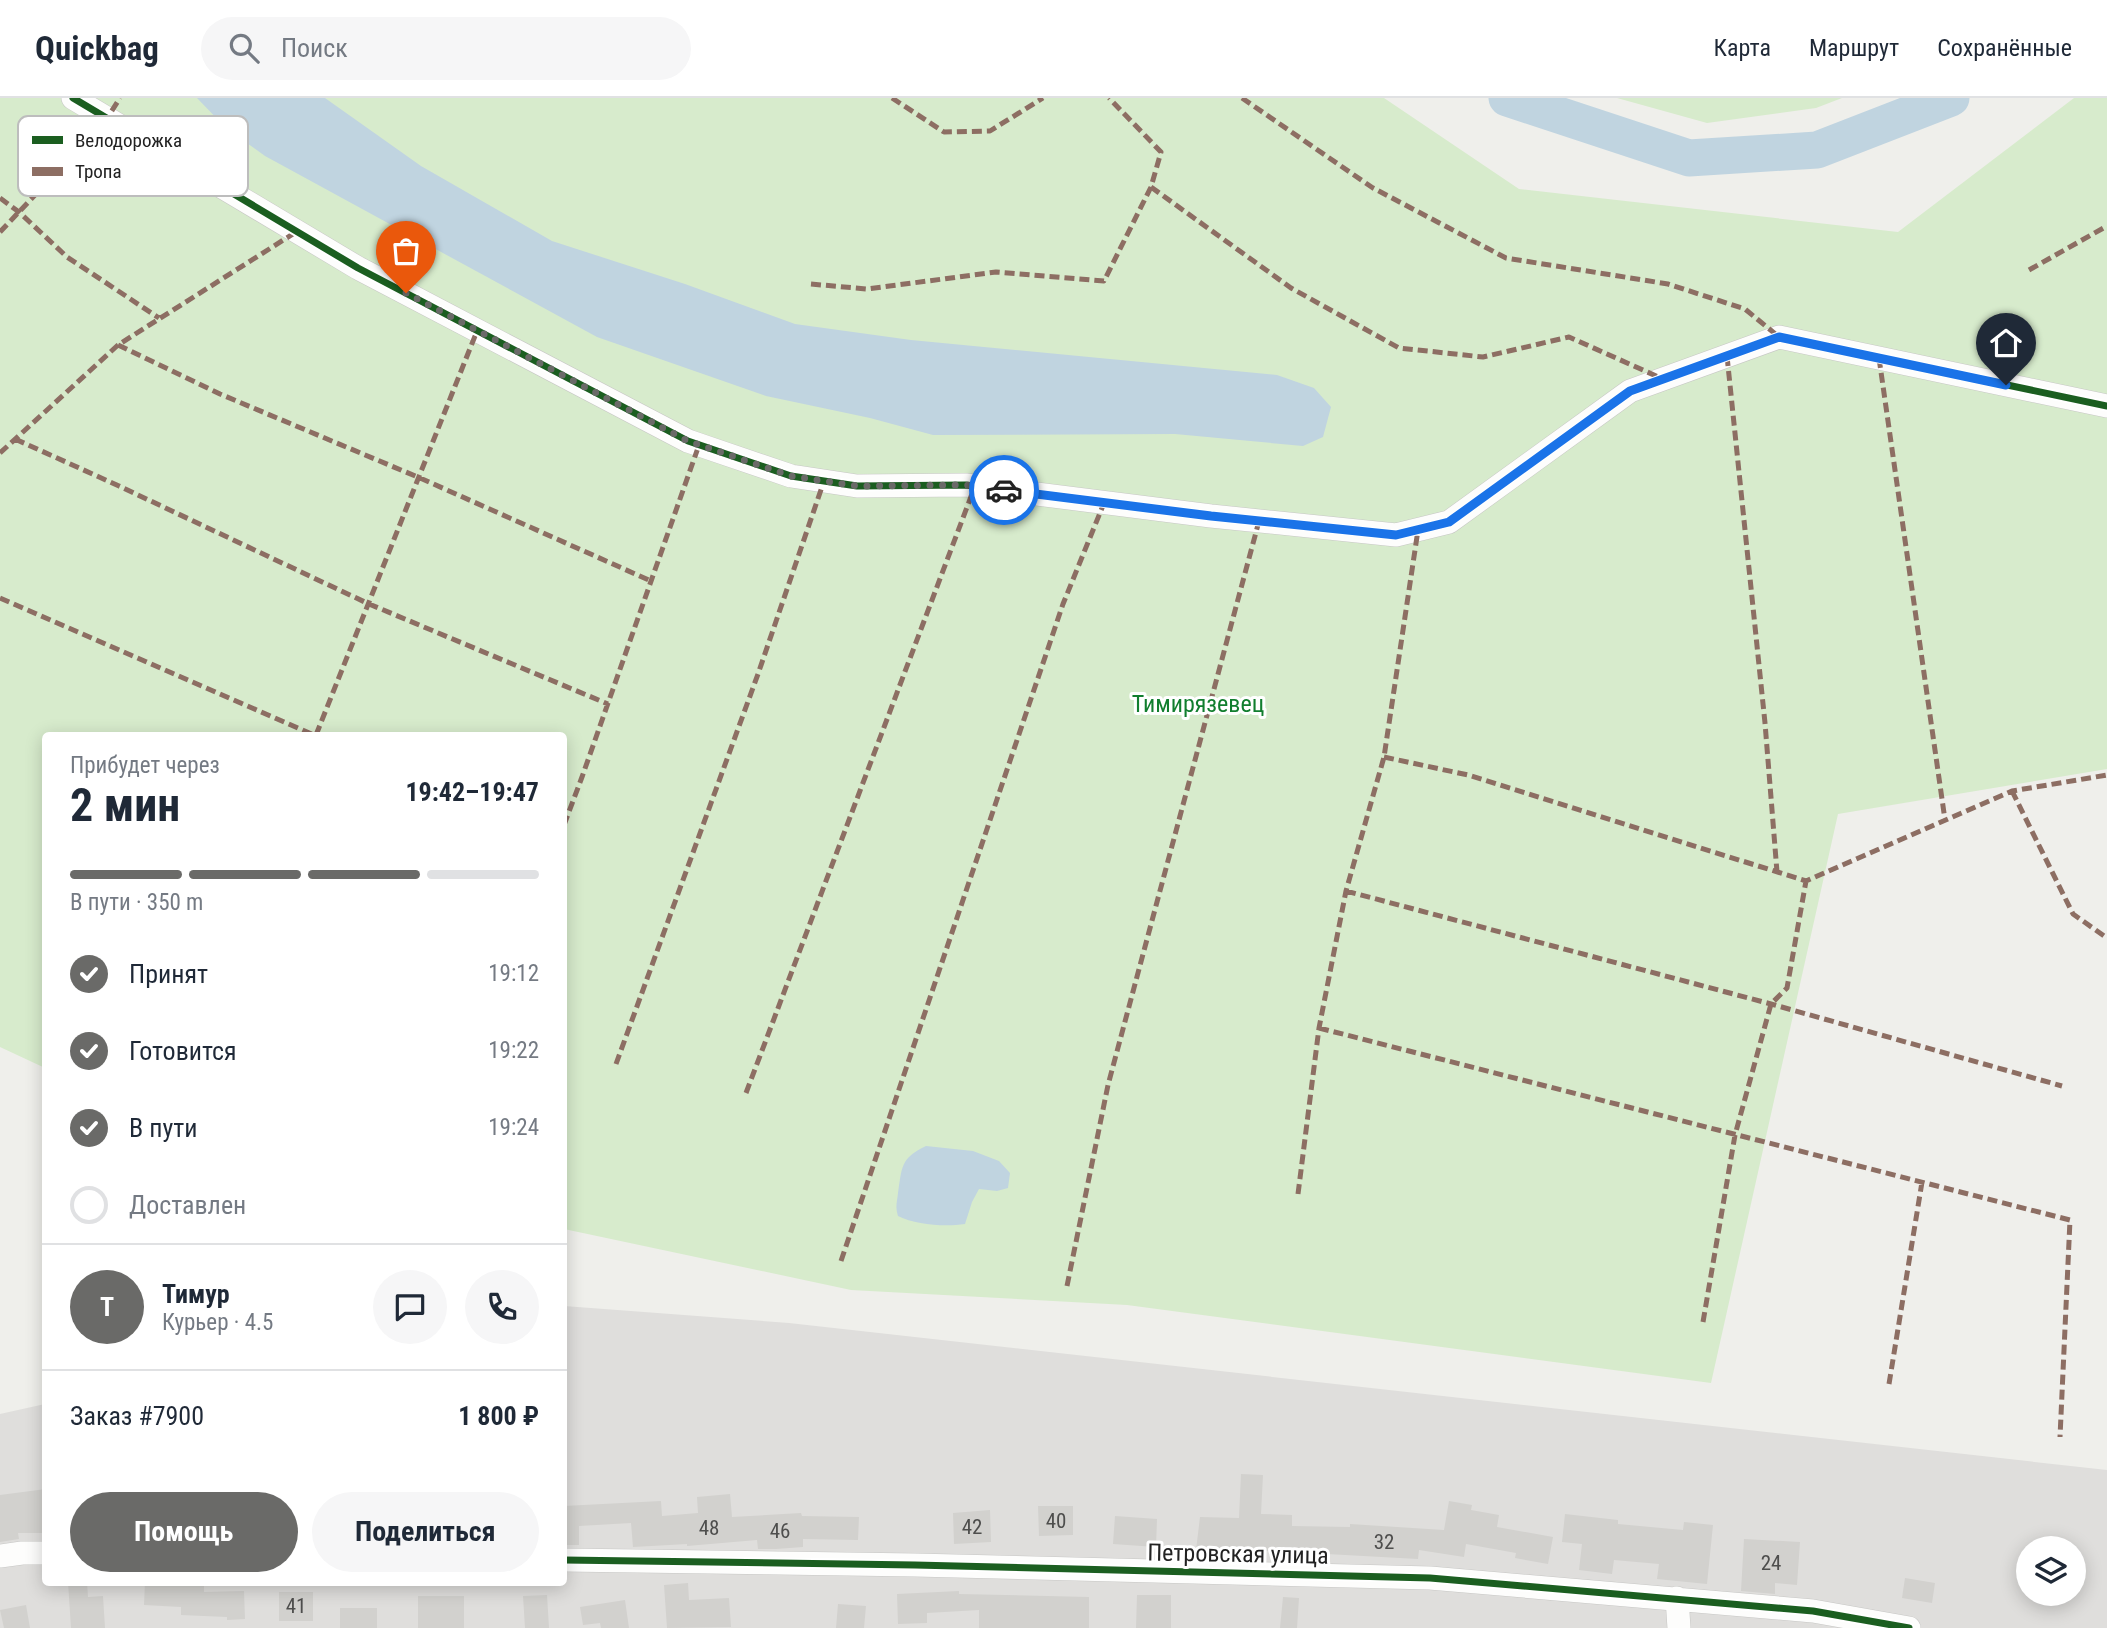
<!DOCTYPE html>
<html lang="ru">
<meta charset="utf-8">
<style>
:root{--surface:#fff;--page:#f6f6f7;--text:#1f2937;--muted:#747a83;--line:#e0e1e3;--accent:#6a6a68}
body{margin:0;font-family:"Roboto Condensed",sans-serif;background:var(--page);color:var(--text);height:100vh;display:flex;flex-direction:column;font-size:26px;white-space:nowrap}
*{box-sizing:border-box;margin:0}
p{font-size:23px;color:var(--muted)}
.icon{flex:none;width:38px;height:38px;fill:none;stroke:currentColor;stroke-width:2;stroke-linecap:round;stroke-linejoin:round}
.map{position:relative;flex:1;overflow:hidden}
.panel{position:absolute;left:42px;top:634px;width:525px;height:854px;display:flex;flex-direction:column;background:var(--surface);border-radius:7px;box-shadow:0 4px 18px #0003}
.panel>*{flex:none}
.fabs{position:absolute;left:2016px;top:1438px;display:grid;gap:14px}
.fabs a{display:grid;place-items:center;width:70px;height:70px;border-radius:50%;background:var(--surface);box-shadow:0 4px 18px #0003;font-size:35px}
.pin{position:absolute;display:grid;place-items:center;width:60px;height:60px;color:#fff;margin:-72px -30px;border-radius:50% 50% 50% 0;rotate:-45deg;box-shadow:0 0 7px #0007}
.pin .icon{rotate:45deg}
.courier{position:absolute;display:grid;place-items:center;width:70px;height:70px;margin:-35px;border:5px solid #1a73e8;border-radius:50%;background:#fff;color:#222;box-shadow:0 2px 9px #0007}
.headline em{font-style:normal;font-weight:700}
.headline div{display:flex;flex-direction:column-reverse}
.headline{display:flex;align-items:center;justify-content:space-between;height:119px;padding:0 28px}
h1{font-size:46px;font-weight:700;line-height:52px}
.bar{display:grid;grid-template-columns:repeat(4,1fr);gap:10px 7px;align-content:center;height:84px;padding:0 28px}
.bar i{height:9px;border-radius:5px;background:var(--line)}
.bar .on{background:var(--accent)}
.bar p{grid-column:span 4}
.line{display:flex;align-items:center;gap:18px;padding:0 28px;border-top:2px solid var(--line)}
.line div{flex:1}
.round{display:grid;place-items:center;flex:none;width:74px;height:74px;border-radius:37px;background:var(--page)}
ol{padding:0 28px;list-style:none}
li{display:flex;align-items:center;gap:21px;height:77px}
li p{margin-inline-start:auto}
li .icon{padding:7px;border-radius:50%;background:var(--accent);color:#fff;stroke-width:4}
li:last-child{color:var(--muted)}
li i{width:38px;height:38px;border:4px solid var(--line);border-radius:50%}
.cta{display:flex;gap:14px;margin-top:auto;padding:14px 28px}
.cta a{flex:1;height:80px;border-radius:42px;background:var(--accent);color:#fff;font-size:28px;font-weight:700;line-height:80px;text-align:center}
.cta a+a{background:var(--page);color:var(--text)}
header{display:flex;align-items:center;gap:42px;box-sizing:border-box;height:98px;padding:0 35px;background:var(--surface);border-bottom:2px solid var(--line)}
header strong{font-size:33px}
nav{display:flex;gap:38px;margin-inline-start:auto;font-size:24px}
.search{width:490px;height:63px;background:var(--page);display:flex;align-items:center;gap:18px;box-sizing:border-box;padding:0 24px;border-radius:38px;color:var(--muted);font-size:26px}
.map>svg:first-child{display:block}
.residential{fill:#dfdedc;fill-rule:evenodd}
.grass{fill:#d7ebcc}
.water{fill:#c0d4e0}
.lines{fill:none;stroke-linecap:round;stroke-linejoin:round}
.river{stroke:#c0d4e0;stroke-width:37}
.building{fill:#d2d1ce}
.street-casing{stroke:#c7c7c5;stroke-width:24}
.street{stroke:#fdfdfc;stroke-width:23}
.quiet{stroke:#8d6e63;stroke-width:5;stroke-dasharray:10 5;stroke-linecap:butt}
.cycleway-casing{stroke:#fff;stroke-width:11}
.cycleway{stroke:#1b5e20;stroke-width:7}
.done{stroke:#6a6a68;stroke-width:7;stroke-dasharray:0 12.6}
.route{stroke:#1a73e8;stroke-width:9}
.labels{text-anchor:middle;stroke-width:6;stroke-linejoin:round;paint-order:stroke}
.number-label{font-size:21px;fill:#4e4e4d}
.park-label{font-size:24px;fill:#117e2e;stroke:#fff}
.street-label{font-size:24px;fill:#222;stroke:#fff}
.key{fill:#fff;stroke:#bdbdbd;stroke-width:2}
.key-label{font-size:19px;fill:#222}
</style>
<header>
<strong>Quickbag</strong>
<div class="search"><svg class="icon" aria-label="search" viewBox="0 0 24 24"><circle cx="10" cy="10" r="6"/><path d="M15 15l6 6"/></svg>Поиск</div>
<nav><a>Карта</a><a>Маршрут</a><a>Сохранённые</a></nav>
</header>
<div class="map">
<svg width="2107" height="1530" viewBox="0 0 2107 1530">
<rect width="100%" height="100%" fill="#efefeb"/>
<path class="residential" d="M564 1208 789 1225 2107 1372V1530H0V1316L45 1306 46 1484H564ZM2028 1451H2074V1496H2028Z"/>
<path class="grass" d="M0 0H1384L1519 91 1898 134 2074 0H2107V671L1838 716 1711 1285 1127 1207 851 1192 564 1131V637H46L45 970 0 949Z
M1617 0H1842L1816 10 1707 25Z"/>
<path class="water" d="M197 0H325L421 68 552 143 685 186 795 226 911 242 1277 277 1314 290 1331 309 1323 339 1303 348 1175 336 933 337 870 320 766 298 597 239 265 58 226 30Z
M926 1048 973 1053 999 1063 1010 1075 1008 1090 997 1093 979 1091 972 1104 965 1126C945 1129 916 1127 898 1118 895 1108 897 1105 898 1095 902 1070 900 1060 926 1048Z"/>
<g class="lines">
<path class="river" d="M1507 0 1689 60 1817 52 1951 0"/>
</g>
<path class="building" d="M1241 1376 1263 1377 1261 1416 1292 1417V1428L1350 1429V1426L1444 1432 1449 1403 1472 1407 1471 1412 1499 1417 1497 1429 1553 1439 1548 1466 1515 1460 1516 1455 1466 1446 1464 1459 1419 1452 1418 1461 1327 1456V1459L1269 1457V1453L1196 1452 1200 1419 1239 1420Z
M46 1391V1435H18L19 1441 0 1444V1397Z
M730 1396 732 1419 801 1415 802 1418 859 1419 858 1442 803 1441V1449L776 1451H758L757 1442 687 1448V1446L633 1449 631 1425 579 1428V1447H564V1408L661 1403 662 1418 698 1415 697 1399Z
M1038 1408H1073V1437L1039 1438Z
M990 1412 991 1444 954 1446 953 1415Z
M1565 1416 1618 1422V1426L1683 1432 1684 1424 1713 1427 1707 1486 1657 1481 1659 1466 1614 1462 1612 1476 1579 1472 1582 1446 1562 1444Z
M1115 1418 1157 1421 1156 1449 1113 1446Z
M1744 1441 1800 1444 1797 1487 1775 1485V1496L1741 1493Z
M1905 1480 1935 1485 1932 1505 1902 1500Z
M68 1484H87L88 1499 103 1498 105 1530H71Z
M145 1484 204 1487V1494L244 1493 245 1521 227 1522V1519L181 1517V1509L144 1507Z
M688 1485 689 1502 729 1500 731 1529 667 1530 664 1487Z
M959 1493V1496L1089 1499V1530H979V1512L927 1515V1525L898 1526 897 1496Z
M279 1494H313V1523H279Z
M547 1497 549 1530H525L523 1498Z
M1137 1497H1171V1530H1136Z
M418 1498H464V1530H418Z
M1283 1499 1299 1500 1297 1530H1280Z
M625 1502 629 1530H601L600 1525 583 1527 580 1509Z
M838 1506 866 1508 864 1530H836Z
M26 1507 30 1530H4L0 1512Z
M340 1510H377V1530H340Z"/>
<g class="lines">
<defs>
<path id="street" d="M73 0 358 170 688 343 791 378 857 388 966 387 1211 418 1396 437 1449 424 1630 293 1779 239 2107 308
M0 1458 22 1455H46
M564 1462 915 1467 1430 1480 1813 1513 1909 1530
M1677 1500 1679 1530"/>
</defs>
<use href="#street" class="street-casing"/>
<use href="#street" class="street"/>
<path class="quiet" d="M892 0 944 34 990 33 1043 0
M1242 0 1373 90 1506 160 1668 186 1745 211 1779 239
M1151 89 1291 190 1399 250 1483 259 1569 239 1663 281
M0 100 19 114 67 159 159 220
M0 134 106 22 120 0
M2029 172 2107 128
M811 186 867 191 996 174 1104 183 1151 89 1161 54 1109 0
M118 247 220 296 420 380 651 483
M1727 258 1765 625 1777 774
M1879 260 1945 722
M15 341 119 388 369 506 608 606
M0 355 118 247 296 134
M0 500 314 637
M316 637 477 233
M1384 659 1468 677 1806 783 2012 693 2107 677
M2012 693 2073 816 2107 840
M564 727 582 679 699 347
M1346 793 1771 906 2062 988
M1319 930 2070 1122 2060 1339
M616 966 758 576 824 383
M746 995 975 388
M1298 1096 1319 930 1346 793 1384 659 1418 432
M841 1163 1063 506 1104 405
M1067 1188 1108 987 1259 423
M1703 1224 1735 1037 1771 906 1787 890 1806 783
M1889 1286 1922 1084"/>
<defs>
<path id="cycleway" d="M73 0 358 170 688 343 791 378 857 388 966 387 1211 418 1396 437 1449 424 1630 293 1779 239 2107 308
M564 1462 915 1467 1430 1480 1813 1513 1909 1530"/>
</defs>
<use href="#cycleway" class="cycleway-casing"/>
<use href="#cycleway" class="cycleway"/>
</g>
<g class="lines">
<path class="done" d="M406 195 688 343 791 378 857 388 966 387 1004 392"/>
<path class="route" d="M1004 392 1211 418 1396 437 1449 424 1630 293 1779 239 2006 287"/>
</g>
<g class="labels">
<g class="number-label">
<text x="1056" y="1430">40</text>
<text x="972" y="1436">42</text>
<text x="709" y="1437">48</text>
<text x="780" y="1440">46</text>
<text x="1384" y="1451">32</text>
<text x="1771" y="1472">24</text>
<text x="296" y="1515">41</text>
</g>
<g class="park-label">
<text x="1198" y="614">Тимирязевец</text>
</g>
<g class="street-label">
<text transform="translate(1238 1456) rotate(1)" y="8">Петровская улица</text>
</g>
</g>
<rect x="18" y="18" width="230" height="80" rx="10" class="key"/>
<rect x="32" y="38" width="31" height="8" fill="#1b5e20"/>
<rect x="32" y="69" width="31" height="9" fill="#8d6e63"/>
<g class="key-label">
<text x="75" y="49">Велодорожка</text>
<text x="75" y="80">Тропа</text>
</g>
</svg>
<div class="fabs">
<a><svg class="icon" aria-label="layers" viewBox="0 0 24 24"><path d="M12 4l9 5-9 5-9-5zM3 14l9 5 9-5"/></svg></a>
</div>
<div class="pin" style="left:406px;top:195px;background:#ea580c"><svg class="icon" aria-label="bag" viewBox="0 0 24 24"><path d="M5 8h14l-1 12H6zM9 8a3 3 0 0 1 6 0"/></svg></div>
<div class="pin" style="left:2006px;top:287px;background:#1f2937"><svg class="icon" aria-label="home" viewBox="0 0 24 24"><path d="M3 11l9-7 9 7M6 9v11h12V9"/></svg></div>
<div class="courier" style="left:1004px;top:392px"><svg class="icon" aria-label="car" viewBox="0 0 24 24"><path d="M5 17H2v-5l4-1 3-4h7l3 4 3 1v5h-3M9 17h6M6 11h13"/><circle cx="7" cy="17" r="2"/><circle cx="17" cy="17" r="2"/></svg></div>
<section class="panel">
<div class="headline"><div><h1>2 мин</h1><p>Прибудет через</p></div><em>19:42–19:47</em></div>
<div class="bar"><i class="on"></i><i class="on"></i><i class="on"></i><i></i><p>В пути · 350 m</p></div>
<ol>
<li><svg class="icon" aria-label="check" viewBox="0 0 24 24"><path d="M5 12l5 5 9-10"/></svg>Принят<p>19:12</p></li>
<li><svg class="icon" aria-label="check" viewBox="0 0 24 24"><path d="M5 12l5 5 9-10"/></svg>Готовится<p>19:22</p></li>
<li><svg class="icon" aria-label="check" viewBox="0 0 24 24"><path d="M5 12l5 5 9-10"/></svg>В пути<p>19:24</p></li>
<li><i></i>Доставлен</li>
</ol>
<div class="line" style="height:126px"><b class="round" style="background:var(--accent);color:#fff">Т</b><div><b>Тимур</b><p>Курьер · 4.5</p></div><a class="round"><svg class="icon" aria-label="chat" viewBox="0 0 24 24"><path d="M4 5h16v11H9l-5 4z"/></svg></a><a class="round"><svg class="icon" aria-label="phone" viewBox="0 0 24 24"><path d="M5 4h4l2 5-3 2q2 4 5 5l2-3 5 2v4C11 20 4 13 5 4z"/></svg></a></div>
<div class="line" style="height:91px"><div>Заказ #7900</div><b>1 800 ₽</b></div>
<div class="cta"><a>Помощь</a><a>Поделиться</a></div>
</section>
</div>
